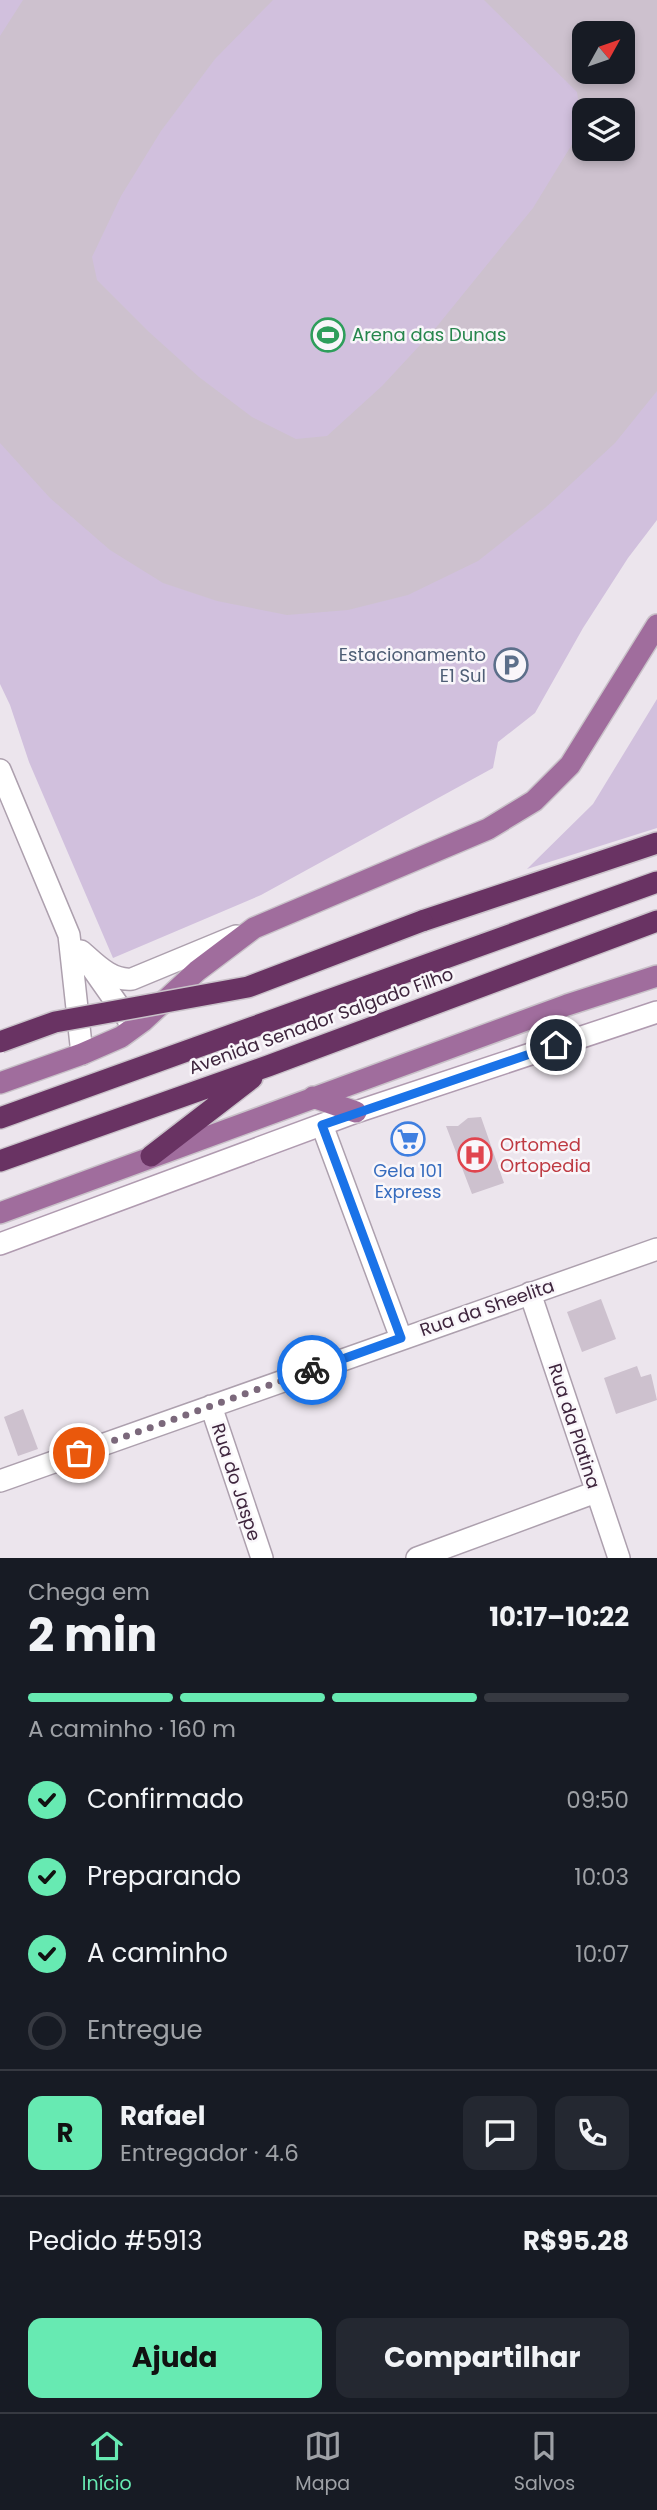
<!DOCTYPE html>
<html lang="pt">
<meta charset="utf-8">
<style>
:root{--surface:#171b24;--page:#242831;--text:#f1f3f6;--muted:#9ea1a6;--line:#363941;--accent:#67eab2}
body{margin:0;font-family:Poppins,sans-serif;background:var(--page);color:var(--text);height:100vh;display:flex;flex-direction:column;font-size:26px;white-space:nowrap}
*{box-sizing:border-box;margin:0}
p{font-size:23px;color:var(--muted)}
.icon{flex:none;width:38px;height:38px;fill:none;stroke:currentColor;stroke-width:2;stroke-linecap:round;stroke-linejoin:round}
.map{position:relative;height:1558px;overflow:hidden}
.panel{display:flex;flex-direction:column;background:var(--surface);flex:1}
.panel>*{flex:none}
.needle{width:46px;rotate:50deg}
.tools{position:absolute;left:572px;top:21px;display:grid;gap:14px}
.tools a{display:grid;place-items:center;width:63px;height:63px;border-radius:14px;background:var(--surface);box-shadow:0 4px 10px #0003;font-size:35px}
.pin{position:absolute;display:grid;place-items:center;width:60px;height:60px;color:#fff;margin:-30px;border:4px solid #fff;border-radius:50%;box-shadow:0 2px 7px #0007}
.courier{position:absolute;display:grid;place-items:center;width:70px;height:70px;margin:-35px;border:5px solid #1a73e8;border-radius:50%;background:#fff;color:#222;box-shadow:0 2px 9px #0007}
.overview em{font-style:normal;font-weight:700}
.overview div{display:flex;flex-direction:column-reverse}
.overview{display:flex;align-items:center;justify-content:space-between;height:119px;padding:0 28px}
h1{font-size:46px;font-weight:700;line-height:52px}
.bar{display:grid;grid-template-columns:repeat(4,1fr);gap:10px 7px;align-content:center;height:84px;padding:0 28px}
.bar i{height:9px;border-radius:5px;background:var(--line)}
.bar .selected{background:var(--accent)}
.bar p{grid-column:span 4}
.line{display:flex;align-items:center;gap:18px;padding:0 28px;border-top:2px solid var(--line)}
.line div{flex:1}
.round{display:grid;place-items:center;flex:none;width:74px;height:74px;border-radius:14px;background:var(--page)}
ol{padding:0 28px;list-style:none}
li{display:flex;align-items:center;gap:21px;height:77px}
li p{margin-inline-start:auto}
li .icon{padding:7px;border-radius:50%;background:var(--accent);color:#111;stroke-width:4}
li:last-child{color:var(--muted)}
li i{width:38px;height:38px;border:4px solid var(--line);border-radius:50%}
.button{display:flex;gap:14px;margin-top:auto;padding:14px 28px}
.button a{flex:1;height:80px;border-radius:14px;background:var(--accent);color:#111;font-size:28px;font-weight:700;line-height:80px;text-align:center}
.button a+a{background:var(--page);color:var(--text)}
.menu{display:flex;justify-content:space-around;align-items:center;height:98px;border-top:2px solid var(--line);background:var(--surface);font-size:19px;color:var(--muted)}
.menu a{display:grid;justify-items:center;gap:4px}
.menu .selected{color:var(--accent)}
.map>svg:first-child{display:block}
.green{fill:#d1c0dd;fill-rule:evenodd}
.building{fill:#cdc1ce;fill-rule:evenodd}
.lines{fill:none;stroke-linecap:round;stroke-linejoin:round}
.street-casing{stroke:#ada0ae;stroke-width:24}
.secondary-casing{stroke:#b09bb0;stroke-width:24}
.primary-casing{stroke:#c9c2c9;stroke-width:24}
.highway-casing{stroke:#c9c2c9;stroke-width:24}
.street{stroke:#fff;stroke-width:21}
.secondary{stroke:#fff;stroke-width:21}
.primary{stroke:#a06d9d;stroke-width:21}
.highway{stroke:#693363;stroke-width:21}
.highway-bridge-casing{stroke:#c9c2c9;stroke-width:24;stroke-linecap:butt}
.highway-bridge{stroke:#693363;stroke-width:21}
.done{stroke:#7b687b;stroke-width:7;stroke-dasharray:0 12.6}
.route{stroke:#1a73e8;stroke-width:9}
.labels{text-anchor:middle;stroke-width:5;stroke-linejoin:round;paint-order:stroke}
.leisure-label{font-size:18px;fill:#27864d;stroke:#f9f6fa;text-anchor:start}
.service-label{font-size:18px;fill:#4e5e75;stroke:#f9f6fa;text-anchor:end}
.street-label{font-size:18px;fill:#3e253d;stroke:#f9f6fa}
.health-label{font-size:18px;fill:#be3a42;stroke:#f9f6fa;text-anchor:start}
.shop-label{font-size:18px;fill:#366cbe;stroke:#f9f6fa}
</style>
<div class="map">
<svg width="657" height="1558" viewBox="0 0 657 1558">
<rect width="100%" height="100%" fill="#ece5ed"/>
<path class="green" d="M0 0H657V520L628 558 583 628 535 713 498 742 493 768 261 895 113 958 29 762 10 705 0 684ZM584 33H623V72H584ZM584 110H623V149H584Z
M657 699V828L527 869 593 804Z"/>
<path class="building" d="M23 0H273L215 59 161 131 121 196 92 257 97 280 149 332 199 377 252 417 296 439 327 436 382 386 434 330 533 208 582 128 577 92 484 0H657V391L615 443 545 508 478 561 408 595 348 610 287 615 217 601 163 583 110 550 50 498 0 443V36ZM584 33H623V72H584ZM584 110H623V149H584Z
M481 1117 504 1183 472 1194 446 1126H458L468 1118Z
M411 1125 420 1147 404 1153 396 1132Z
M601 1299 616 1339 582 1352 567 1312Z
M637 1366 641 1377 651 1374 657 1400 616 1414 604 1378Z
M23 1409 38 1449 18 1456 4 1417Z"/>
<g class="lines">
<defs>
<path id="street" d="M0 770 69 935 82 1054
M81 951C96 964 111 981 132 979L236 936
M92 968 130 1022
M322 1125 401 1338
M530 1293 619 1558
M211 1406 262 1558
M0 1481 657 1249
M417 1558 596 1492"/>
<path id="secondary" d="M0 1244 356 1112 657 1012"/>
<path id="primary" d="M0 1083 82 1054 121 1037 143 1021 197 971 254 928 488 829 534 801 570 765 657 625
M313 1097 356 1112
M0 1213 567 1005 657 976"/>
<path id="highway" d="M422 921 657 843
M0 1118 657 882
M151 1156 252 1078
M0 1161 268 1066 657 921"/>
</defs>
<use href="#street" class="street-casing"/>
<use href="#secondary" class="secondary-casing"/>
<use href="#primary" class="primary-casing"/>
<use href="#highway" class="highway-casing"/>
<use href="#street" class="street"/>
<use href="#secondary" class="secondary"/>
<use href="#primary" class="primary"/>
<use href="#highway" class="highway"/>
<defs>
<path id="highway-bridge" d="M0 1042 55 1022 248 987 422 921"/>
</defs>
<use href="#highway-bridge" class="highway-bridge-casing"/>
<use href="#highway-bridge" class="highway-bridge"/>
</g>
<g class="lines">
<path class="done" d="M79 1453 312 1370"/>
<path class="route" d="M312 1370 401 1338 322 1125 556 1045"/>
</g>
<defs>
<symbol id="stadium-ring" viewBox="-11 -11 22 22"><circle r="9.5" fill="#f9f6fa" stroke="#2e9e5b" stroke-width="1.5"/><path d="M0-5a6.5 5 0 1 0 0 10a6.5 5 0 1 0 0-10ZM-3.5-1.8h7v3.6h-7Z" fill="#2e9e5b"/></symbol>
<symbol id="parking-ring" viewBox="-11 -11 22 22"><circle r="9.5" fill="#f9f6fa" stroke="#5c6f8a" stroke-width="1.5"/><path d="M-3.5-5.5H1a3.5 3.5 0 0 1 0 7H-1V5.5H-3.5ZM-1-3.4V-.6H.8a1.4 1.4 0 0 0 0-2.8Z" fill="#5c6f8a"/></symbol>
<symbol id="supermarket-ring" viewBox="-11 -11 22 22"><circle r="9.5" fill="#f9f6fa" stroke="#3f7fe0" stroke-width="1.5"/><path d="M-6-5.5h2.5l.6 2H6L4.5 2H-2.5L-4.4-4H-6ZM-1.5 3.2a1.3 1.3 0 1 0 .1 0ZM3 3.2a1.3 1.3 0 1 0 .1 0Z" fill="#3f7fe0"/></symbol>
<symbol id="hospital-ring" viewBox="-11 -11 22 22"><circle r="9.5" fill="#f9f6fa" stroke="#e0444e" stroke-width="1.5"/><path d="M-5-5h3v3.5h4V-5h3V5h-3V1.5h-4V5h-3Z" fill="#e0444e"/></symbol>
</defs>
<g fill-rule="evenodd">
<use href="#stadium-ring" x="309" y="316" width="38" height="38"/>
<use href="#parking-ring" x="492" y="646" width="38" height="38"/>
<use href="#supermarket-ring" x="389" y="1120" width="38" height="38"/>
<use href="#hospital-ring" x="456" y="1136" width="38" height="38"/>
</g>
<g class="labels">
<g class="leisure-label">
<text x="352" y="341">Arena das Dunas</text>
</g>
<g class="service-label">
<text x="486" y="661">Estacionamento<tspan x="486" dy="21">E1 Sul</tspan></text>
</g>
<g class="street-label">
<text transform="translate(321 1021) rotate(-20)" y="6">Avenida Senador Salgado Filho</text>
<text transform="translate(487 1308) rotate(-19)" y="6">Rua da Sheelita</text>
<text transform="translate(574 1426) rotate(72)" y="6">Rua da Platina</text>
<text transform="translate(236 1482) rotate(72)" y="6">Rua do Jaspe</text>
</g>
<g class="health-label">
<text x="500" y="1151">Ortomed<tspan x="500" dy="21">Ortopedia</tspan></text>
</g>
<g class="shop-label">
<text x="408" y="1177">Gela 101<tspan x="408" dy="21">Express</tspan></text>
</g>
</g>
</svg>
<div class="tools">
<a><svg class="needle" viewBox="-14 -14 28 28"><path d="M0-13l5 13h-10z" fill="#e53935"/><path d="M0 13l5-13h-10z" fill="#9ea1a6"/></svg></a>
<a><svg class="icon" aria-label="layers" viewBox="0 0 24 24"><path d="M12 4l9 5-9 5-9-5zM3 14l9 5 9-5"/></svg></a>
</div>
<div class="pin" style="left:79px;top:1453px;background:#ea580c"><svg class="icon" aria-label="bag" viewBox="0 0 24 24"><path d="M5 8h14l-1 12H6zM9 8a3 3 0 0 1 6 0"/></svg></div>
<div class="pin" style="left:556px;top:1045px;background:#1f2937"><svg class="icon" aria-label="home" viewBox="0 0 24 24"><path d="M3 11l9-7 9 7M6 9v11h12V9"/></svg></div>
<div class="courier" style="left:312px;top:1370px"><svg class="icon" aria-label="bike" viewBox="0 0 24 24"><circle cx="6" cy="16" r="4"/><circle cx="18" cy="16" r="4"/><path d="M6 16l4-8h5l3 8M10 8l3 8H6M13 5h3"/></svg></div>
</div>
<section class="panel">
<div class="overview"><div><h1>2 min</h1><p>Chega em</p></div><em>10:17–10:22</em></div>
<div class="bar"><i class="selected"></i><i class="selected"></i><i class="selected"></i><i></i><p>A caminho · 160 m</p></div>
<ol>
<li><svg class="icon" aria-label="check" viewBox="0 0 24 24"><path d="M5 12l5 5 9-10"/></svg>Confirmado<p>09:50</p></li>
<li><svg class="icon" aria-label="check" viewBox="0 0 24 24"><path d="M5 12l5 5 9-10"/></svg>Preparando<p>10:03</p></li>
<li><svg class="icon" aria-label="check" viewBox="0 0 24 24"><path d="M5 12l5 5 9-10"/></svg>A caminho<p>10:07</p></li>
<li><i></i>Entregue</li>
</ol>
<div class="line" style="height:126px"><b class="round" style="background:var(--accent);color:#111">R</b><div><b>Rafael</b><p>Entregador · 4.6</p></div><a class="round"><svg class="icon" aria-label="chat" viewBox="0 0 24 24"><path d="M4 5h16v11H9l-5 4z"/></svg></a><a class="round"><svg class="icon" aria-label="phone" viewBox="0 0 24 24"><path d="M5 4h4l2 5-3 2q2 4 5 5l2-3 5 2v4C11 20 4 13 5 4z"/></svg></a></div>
<div class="line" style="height:91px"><div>Pedido #5913</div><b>R$95.28</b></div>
<div class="button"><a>Ajuda</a><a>Compartilhar</a></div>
</section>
<nav class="menu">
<a class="selected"><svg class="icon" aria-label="home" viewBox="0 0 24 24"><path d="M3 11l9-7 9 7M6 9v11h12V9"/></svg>Início</a>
<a><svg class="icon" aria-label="map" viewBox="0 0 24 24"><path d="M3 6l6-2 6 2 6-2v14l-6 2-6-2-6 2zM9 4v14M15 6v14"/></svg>Mapa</a>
<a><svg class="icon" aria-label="saved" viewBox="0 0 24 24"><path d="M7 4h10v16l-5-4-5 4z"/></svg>Salvos</a>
</nav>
